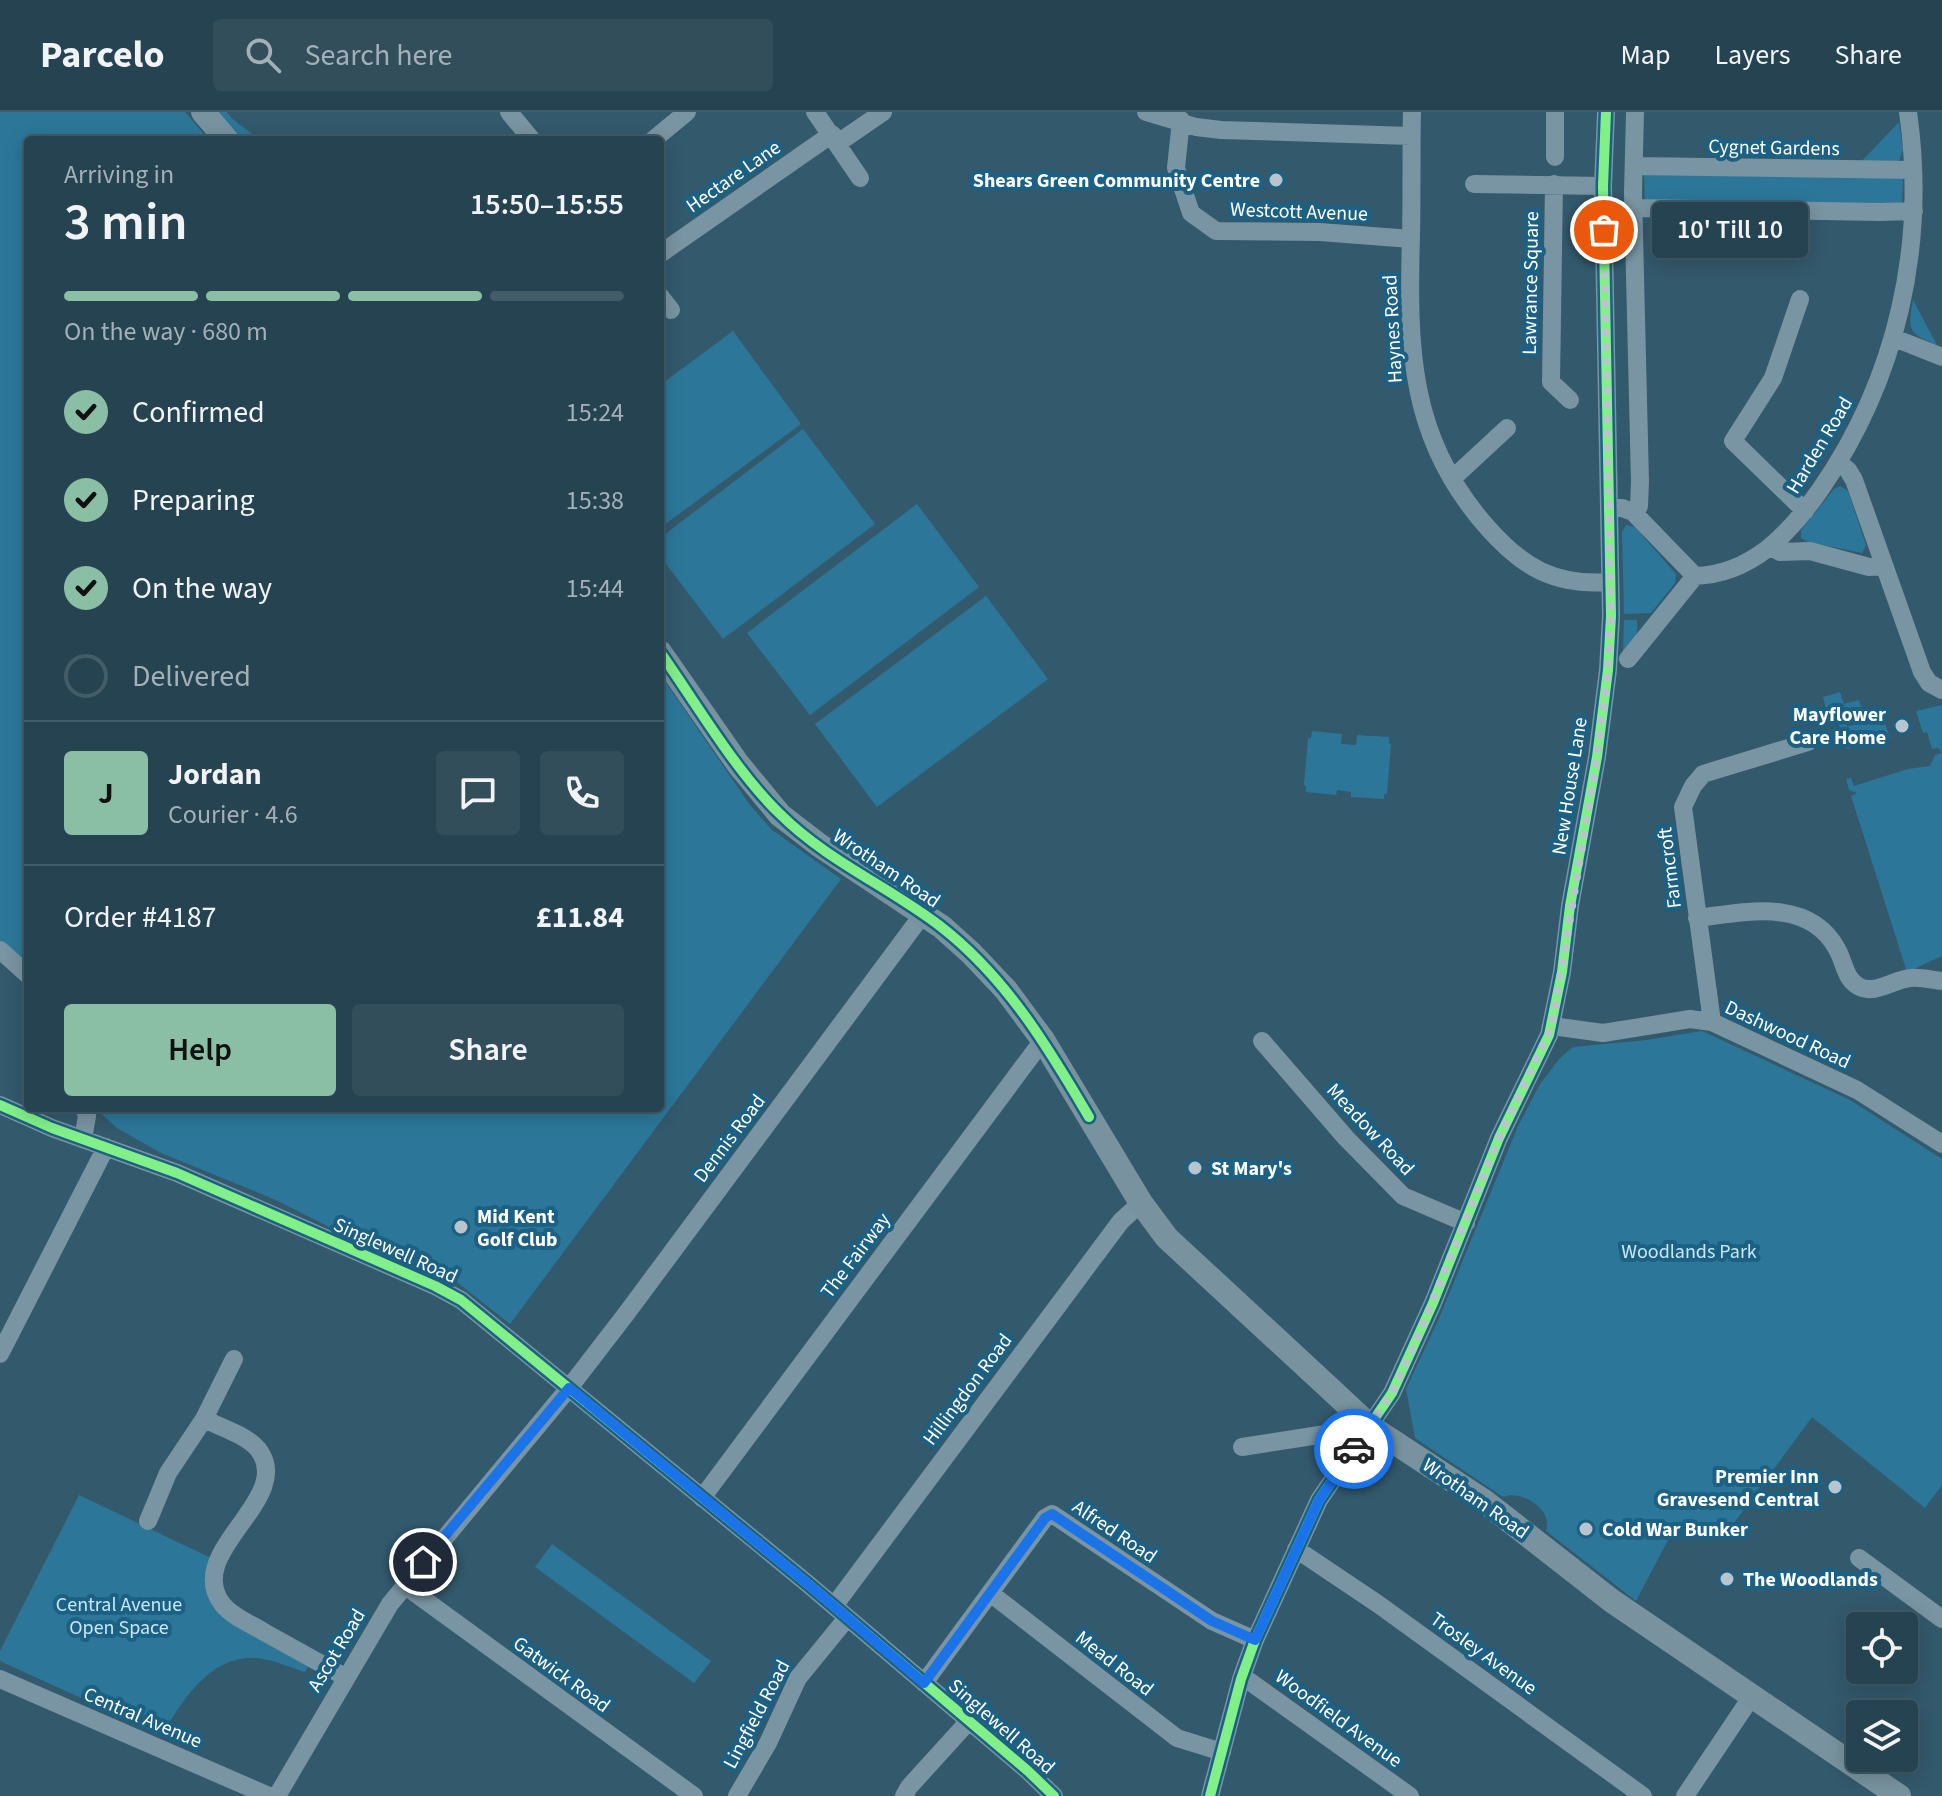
<!DOCTYPE html>
<meta charset="utf-8">
<style>
:root{--surface:#264351;--page:#324e5b;--text:#f1f3f6;--muted:#a4b0b7;--line:#425c68;--accent:#8abfa5}
body{margin:0;font-family:"Source Sans 3",sans-serif;background:var(--page);color:var(--text);height:100vh;display:flex;flex-direction:column;font-size:30px;white-space:nowrap}
*{box-sizing:border-box;margin:0}
p{font-size:26px;color:var(--muted)}
.icon{flex:none;width:44px;height:44px;fill:none;stroke:currentColor;stroke-width:2;stroke-linecap:round;stroke-linejoin:round}
.map{position:relative;flex:1;overflow:hidden}
.drawer{position:absolute;left:24px;top:24px;width:640px;height:976px;display:flex;flex-direction:column;background:var(--surface);border-radius:8px;box-shadow:0 4px 20px #0003,0 0 0 2px var(--line)}
.drawer>*{flex:none}
.tools{position:absolute;left:1846px;top:1500px;display:grid;gap:16px}
.tools a{display:grid;place-items:center;width:72px;height:72px;border-radius:8px;background:var(--surface);box-shadow:0 4px 20px #0003,0 0 0 2px var(--line);font-size:40px}
.pin{position:absolute;display:grid;place-items:center;width:68px;height:68px;color:#fff;margin:-34px;border:4px solid #fff;border-radius:50%;box-shadow:0 2px 8px #0007}
.courier{position:absolute;display:grid;place-items:center;width:80px;height:80px;margin:-40px;border:6px solid #1a73e8;border-radius:50%;background:#fff;color:#222;box-shadow:0 2px 10px #0007}
.bubble{position:absolute;height:56px;border-radius:8px;background:var(--surface);box-shadow:0 4px 20px #0003,0 0 0 2px var(--line);font-size:26px;font-weight:600;line-height:56px;text-align:center}
.overview em{font-style:normal;font-weight:600}
.overview div{display:flex;flex-direction:column-reverse}
.overview{display:flex;align-items:center;justify-content:space-between;height:136px;padding:0 40px}
h1{font-size:52px;font-weight:600;line-height:60px}
.bar{display:grid;grid-template-columns:repeat(4,1fr);gap:12px 8px;align-content:center;height:96px;padding:0 40px}
.bar i{height:10px;border-radius:6px;background:var(--line)}
.bar .active{background:var(--accent)}
.bar p{grid-column:span 4}
.line{display:flex;align-items:center;gap:20px;padding:0 40px;border-top:2px solid var(--line)}
.line div{flex:1}
.round{display:grid;place-items:center;flex:none;width:84px;height:84px;border-radius:8px;background:var(--page)}
ol{padding:0 40px;list-style:none}
li{display:flex;align-items:center;gap:24px;height:88px}
li p{margin-inline-start:auto}
li .icon{padding:8px;border-radius:50%;background:var(--accent);color:#111;stroke-width:4}
li:last-child{color:var(--muted)}
li i{width:44px;height:44px;border:4px solid var(--line);border-radius:50%}
.button{display:flex;gap:16px;margin-top:auto;padding:16px 40px}
.button a{flex:1;height:92px;border-radius:8px;background:var(--accent);color:#111;font-size:32px;font-weight:600;line-height:92px;text-align:center}
.button a+a{background:var(--page);color:var(--text)}
header{display:flex;align-items:center;gap:48px;box-sizing:border-box;height:112px;padding:0 40px;background:var(--surface);border-bottom:2px solid var(--line)}
header strong{font-size:38px}
nav{display:flex;gap:44px;margin-inline-start:auto;font-size:28px}
.search{width:560px;height:72px;background:var(--page);display:flex;align-items:center;gap:20px;box-sizing:border-box;padding:0 28px;border-radius:8px;color:var(--muted);font-size:30px}
.map>svg:first-child{display:block}
.green{fill:#2c7799}
.lines{fill:none;stroke-linecap:round;stroke-linejoin:round}
.minor{stroke:#7994a2;stroke-width:18}
.major{stroke:#78939f;stroke-width:24}
.cycleway-casing{stroke:#1c6183;stroke-width:15}
.cycleway{stroke:#82f089;stroke-width:10}
.done{stroke:#b8c5cc;stroke-width:8;stroke-dasharray:0 14.4}
.route{stroke:#1a73e8;stroke-width:10}
.poi-dot{fill:#b8c5cc;stroke:#1c6183;stroke-width:3}
.labels{text-anchor:middle;stroke-width:8;stroke-linejoin:round;paint-order:stroke}
.street-label{font-size:20px;fill:#fff;stroke:#1c6183}
.poi-label{font-size:20px;font-weight:bold;fill:#fff;stroke:#1c6183;text-anchor:start}
.park-label{font-size:20px;fill:#c7e8f8;stroke:#1c6183}
</style>
<header>
<strong>Parcelo</strong>
<div class="search"><svg class="icon" aria-label="search" viewBox="0 0 24 24"><circle cx="10" cy="10" r="6"/><path d="M15 15l6 6"/></svg>Search here</div>
<nav><a>Map</a><a>Layers</a><a>Share</a></nav>
</header>
<div class="map">
<svg width="1942" height="1684" viewBox="0 0 1942 1684">
<rect width="100%" height="100%" fill="#33596c"/>
<path class="green" d="M0 0H185L209 28H28V858L0 834Z
M217 0H227C234 12 249 16 257 28H241Z
M1899 10 1903 38 1899 49 1860 51Z
M1644 57 1903 67 1902 93 1645 91Z
M1913 188 1937 233C1909 222 1907 218 1913 188Z
M733 219 801 312 660 416V273Z
M803 317 875 412 723 527 660 444V426Z
M1840 374 1848 379 1866 433 1862 441 1808 430 1801 426V418L1834 377Z
M917 392 979 475 810 603 747 521Z
M1626 413 1635 415 1676 462 1675 471 1651 501 1624 502 1622 420Z
M986 484 1048 567 877 695 815 612Z
M1624 508H1637V524L1623 539Z
M660 562 750 693 772 718 841 767 510 1212 458 1171 347 1124 276 1088 161 1041 117 1016 95 996H660Z
M1840 580 1844 592 1859 588 1863 602 1857 604 1854 598 1843 602 1845 607 1830 611 1823 585Z
M1942 593V844L1907 860 1851 684 1857 681 1849 678 1846 667 1851 666 1854 674 1908 657 1930 654 1935 643 1941 641 1939 636 1932 637 1927 620 1923 621 1916 599Z
M1864 604 1865 608 1870 606 1871 609 1883 605 1890 626 1846 637 1839 613 1846 611 1847 615 1859 611 1858 606Z
M1312 619 1342 622 1341 632 1356 633 1357 623 1389 625V631L1391 632 1387 682H1384V687L1351 685V680L1337 678 1336 683 1306 680V674L1304 673 1308 626H1311Z
M1702 919 1850 988 1942 1047V1373L1925 1396 1812 1305 1728 1419 1677 1411 1636 1489 1546 1419C1554 1398 1521 1377 1503 1385L1415 1326 1406 1277 1440 1204 1518 1014 1540 972 1560 946 1573 935 1647 928Z
M79 1383 211 1446C203 1464 205 1477 213 1494L309 1553 305 1560C289 1555 272 1547 256 1546 210 1543 182 1589 162 1623L0 1549V1539Z
M552 1432 711 1549 694 1571 535 1455Z"/>
<g class="lines">
<path class="minor" d="M509 0 532 28
M815 0 860 66
M1146 0 1196 15 1221 18 1411 24
M1412 0C1411 41 1412 82 1411 122 1408 235 1408 326 1487 415 1523 456 1555 474 1610 470
M1555 0V45
M1181 8 1176 56 1191 101 1216 119 1320 120 1411 127
M653 28 687 0
M838 31 883 0
M1634 54 1913 58
M1474 72 1603 74
M1554 72 1551 270 1570 288
M1634 96 1880 100 1914 99
M660 142 832 22
M660 184 671 198
M1800 187 1773 266 1733 329 1805 399
M1894 226 1942 245
M1839 351 1848 358 1854 368 1922 560 1929 571 1942 578
M1452 367 1507 316
M1609 396H1622L1633 400 1695 464C1752 462 1789 422 1820 378 1897 267 1927 133 1908 0
M1635 401 1639 394 1640 370 1633 81 1635 0
M1772 435 1780 440 1810 439 1869 455 1884 454
M1628 547 1695 464
M1697 806C1745 800 1809 785 1837 837 1844 849 1845 867 1858 874 1875 884 1894 867 1911 866 1921 865 1932 868 1942 869
M0 838 28 863
M1712 910 1683 695 1693 674 1703 662 1808 630
M1552 914 1603 921 1690 907 1712 910 1857 978 1942 1032
M1262 929 1346 1026 1403 1084 1466 1111
M0 993 52 1016 177 1061 435 1174 461 1188 808 1472 1028 1659 1054 1684
M83 1027 87 1004 84 996
M0 1242 106 1035
M234 1247 204 1307C220 1315 246 1323 258 1337 297 1387 181 1440 223 1493 233 1505 251 1512 264 1520 291 1535 318 1550 345 1565
M1242 1335 1371 1315
M702 1386 1043 928
M148 1409 168 1361 204 1307
M1296 1437 1378 1492 1643 1684
M1859 1446 1942 1507
M404 1473 694 1684
M990 1481 1177 1626 1222 1640
M834 1494 1121 1109 1141 1091
M0 1567 269 1684
M1241 1567 1249 1569 1410 1684
M924 1571 1045 1406 1052 1402 1212 1509 1255 1528
M277 1684 390 1492 569 1276 626 1202 923 802
M737 1684 768 1631 798 1566 847 1506
M904 1684 909 1675 968 1610
M1210 1684 1241 1567 1255 1528 1319 1388 1392 1281 1433 1191 1499 1026 1549 923 1562 860 1570 794 1597 645 1608 558 1611 504 1603 74 1606 0
M1685 1684 1752 1584"/>
<path class="major" d="M203 0 227 28
M660 540 738 652 780 703 819 733 942 815 971 841 1006 878 1043 928 1141 1091 1167 1126 1339 1285 1371 1315 1484 1389 1612 1489 1899 1684"/>
<defs>
<path id="cycleway" d="M660 540C696 591 736 660 780 702 826 748 889 775 940 814 1006 865 1048 935 1089 1005
M0 993 52 1016 177 1061 435 1174 461 1188 808 1472 1028 1659 1054 1684
M1210 1684 1241 1567 1255 1528 1319 1388 1392 1281 1433 1191 1499 1026 1549 923 1562 860 1570 794 1597 645 1608 558 1611 504 1603 74 1606 0"/>
</defs>
<use href="#cycleway" class="cycleway-casing"/>
<use href="#cycleway" class="cycleway"/>
</g>
<g class="lines">
<path class="done" d="M1354 1337 1392 1281 1413 1237 1499 1026 1552 914 1597 645 1608 558 1611 504 1604 118"/>
<path class="route" d="M423 1450 569 1276 808 1472 924 1571 1045 1406 1052 1402 1212 1509 1255 1528 1319 1388 1354 1337"/>
</g>
<g class="poi-dot">
<circle cx="1276" cy="68" r="8"/>
<circle cx="1902" cy="614" r="8"/>
<circle cx="1195" cy="1056" r="8"/>
<circle cx="461" cy="1115" r="8"/>
<circle cx="1835" cy="1375" r="8"/>
<circle cx="1586" cy="1417" r="8"/>
<circle cx="1727" cy="1467" r="8"/>
</g>
<g class="labels">
<g class="street-label">
<text transform="translate(1774 35) rotate(1)" y="7">Cygnet Gardens</text>
<text transform="translate(733 64) rotate(-35)" y="7">Hectare Lane</text>
<text transform="translate(1299 99) rotate(2)" y="7">Westcott Avenue</text>
<text transform="translate(1530 171) rotate(-89)" y="7">Lawrance Square</text>
<text transform="translate(1392 217) rotate(-93)" y="7">Haynes Road</text>
<text transform="translate(1819 333) rotate(-59)" y="7">Harden Road</text>
<text transform="translate(1569 674) rotate(-81)" y="7">New House Lane</text>
<text transform="translate(887 756) rotate(34)" y="7">Wrotham Road</text>
<text transform="translate(1669 756) rotate(-97)" y="7">Farmcroft</text>
<text transform="translate(1788 922) rotate(25)" y="7">Dashwood Road</text>
<text transform="translate(1371 1017) rotate(47)" y="7">Meadow Road</text>
<text transform="translate(729 1026) rotate(-53)" y="7">Dennis Road</text>
<text transform="translate(396 1138) rotate(24)" y="7">Singlewell Road</text>
<text transform="translate(855 1143) rotate(-53)" y="7">The Fairway</text>
<text transform="translate(967 1277) rotate(-53)" y="7">Hillingdon Road</text>
<text transform="translate(1476 1386) rotate(35)" y="7">Wrotham Road</text>
<text transform="translate(1115 1419) rotate(34)" y="7">Alfred Road</text>
<text transform="translate(336 1538) rotate(-59)" y="7">Ascot Road</text>
<text transform="translate(1484 1541) rotate(36)" y="7">Trosley Avenue</text>
<text transform="translate(1115 1551) rotate(38)" y="7">Mead Road</text>
<text transform="translate(562 1562) rotate(36)" y="7">Gatwick Road</text>
<text transform="translate(756 1602) rotate(-62)" y="7">Lingfield Road</text>
<text transform="translate(143 1605) rotate(23)" y="7">Central Avenue</text>
<text transform="translate(1339 1606) rotate(36)" y="7">Woodfield Avenue</text>
<text transform="translate(1002 1614) rotate(41)" y="7">Singlewell Road</text>
</g>
<g class="poi-label">
<text x="1260" y="75" text-anchor="end">Shears Green Community Centre</text>
<text x="1886" y="609" text-anchor="end">Mayflower<tspan x="1886" dy="23">Care Home</tspan></text>
<text x="1211" y="1063">St Mary's</text>
<text x="477" y="1111">Mid Kent<tspan x="477" dy="23">Golf Club</tspan></text>
<text x="1819" y="1371" text-anchor="end">Premier Inn<tspan x="1819" dy="23">Gravesend Central</tspan></text>
<text x="1602" y="1424">Cold War Bunker</text>
<text x="1743" y="1474">The Woodlands</text>
</g>
<g class="park-label">
<text x="1689" y="1146">Woodlands Park</text>
<text x="119" y="1499">Central Avenue<tspan x="119" dy="23">Open Space</tspan></text>
</g>
</g>
</svg>
<div class="tools">
<a><svg class="icon" aria-label="locate" viewBox="0 0 24 24"><circle cx="12" cy="12" r="6"/><path d="M12 2v4M12 18v4M2 12h4M18 12h4"/></svg></a>
<a><svg class="icon" aria-label="layers" viewBox="0 0 24 24"><path d="M12 4l9 5-9 5-9-5zM3 14l9 5 9-5"/></svg></a>
</div>
<div class="pin" style="left:1604px;top:118px;background:#ea580c"><svg class="icon" aria-label="bag" viewBox="0 0 24 24"><path d="M5 8h14l-1 12H6zM9 8a3 3 0 0 1 6 0"/></svg></div>
<div class="pin" style="left:423px;top:1450px;background:#1f2937"><svg class="icon" aria-label="home" viewBox="0 0 24 24"><path d="M3 11l9-7 9 7M6 9v11h12V9"/></svg></div>
<div class="courier" style="left:1354px;top:1337px"><svg class="icon" aria-label="car" viewBox="0 0 24 24"><path d="M5 17H2v-5l4-1 3-4h7l3 4 3 1v5h-3M9 17h6M6 11h13"/><circle cx="7" cy="17" r="2"/><circle cx="17" cy="17" r="2"/></svg></div>
<div class="bubble" style="left:1652px;top:90px;width:156px">10' Till 10</div>
<section class="drawer">
<div class="overview"><div><h1>3 min</h1><p>Arriving in</p></div><em>15:50–15:55</em></div>
<div class="bar"><i class="active"></i><i class="active"></i><i class="active"></i><i></i><p>On the way · 680 m</p></div>
<ol>
<li><svg class="icon" aria-label="check" viewBox="0 0 24 24"><path d="M5 12l5 5 9-10"/></svg>Confirmed<p>15:24</p></li>
<li><svg class="icon" aria-label="check" viewBox="0 0 24 24"><path d="M5 12l5 5 9-10"/></svg>Preparing<p>15:38</p></li>
<li><svg class="icon" aria-label="check" viewBox="0 0 24 24"><path d="M5 12l5 5 9-10"/></svg>On the way<p>15:44</p></li>
<li><i></i>Delivered</li>
</ol>
<div class="line" style="height:144px"><b class="round" style="background:var(--accent);color:#111">J</b><div><b>Jordan</b><p>Courier · 4.6</p></div><a class="round"><svg class="icon" aria-label="chat" viewBox="0 0 24 24"><path d="M4 5h16v11H9l-5 4z"/></svg></a><a class="round"><svg class="icon" aria-label="phone" viewBox="0 0 24 24"><path d="M5 4h4l2 5-3 2q2 4 5 5l2-3 5 2v4C11 20 4 13 5 4z"/></svg></a></div>
<div class="line" style="height:104px"><div>Order #4187</div><b>£11.84</b></div>
<div class="button"><a>Help</a><a>Share</a></div>
</section>
</div>
